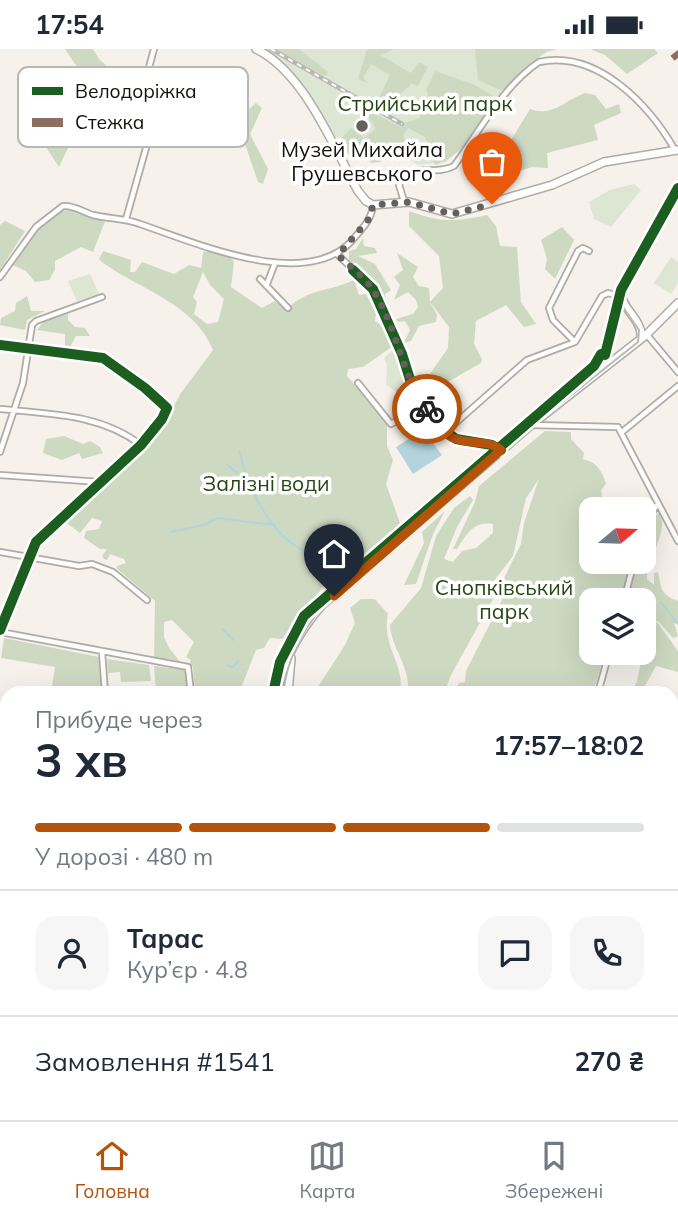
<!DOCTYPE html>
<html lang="uk">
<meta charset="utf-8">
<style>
:root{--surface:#fff;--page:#f6f6f7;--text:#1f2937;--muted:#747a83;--line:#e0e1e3;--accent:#b45309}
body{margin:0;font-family:Mulish,sans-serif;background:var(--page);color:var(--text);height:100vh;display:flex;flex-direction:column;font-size:26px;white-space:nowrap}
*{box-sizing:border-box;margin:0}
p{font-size:23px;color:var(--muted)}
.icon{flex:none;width:38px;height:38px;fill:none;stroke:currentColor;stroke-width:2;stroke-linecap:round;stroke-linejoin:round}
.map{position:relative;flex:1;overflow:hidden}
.details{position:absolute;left:0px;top:637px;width:679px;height:434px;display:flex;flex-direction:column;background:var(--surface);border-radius:21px 21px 0 0;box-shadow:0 7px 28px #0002}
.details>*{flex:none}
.needle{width:46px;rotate:71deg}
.buttons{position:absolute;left:579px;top:448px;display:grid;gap:14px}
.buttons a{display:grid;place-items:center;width:77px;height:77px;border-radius:14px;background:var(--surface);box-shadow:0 7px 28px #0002;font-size:35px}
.pin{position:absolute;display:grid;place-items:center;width:60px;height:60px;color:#fff;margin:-72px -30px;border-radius:50% 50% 50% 0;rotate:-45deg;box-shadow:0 0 7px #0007}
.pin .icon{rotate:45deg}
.courier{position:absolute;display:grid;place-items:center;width:70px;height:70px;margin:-35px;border:5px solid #b45309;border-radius:50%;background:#fff;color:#222;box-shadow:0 2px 9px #0007}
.summary em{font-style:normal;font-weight:700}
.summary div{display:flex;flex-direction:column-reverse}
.summary{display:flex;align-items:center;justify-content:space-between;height:119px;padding:0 35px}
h1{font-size:46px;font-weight:700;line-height:52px}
.bar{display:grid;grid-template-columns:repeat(4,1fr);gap:10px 7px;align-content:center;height:84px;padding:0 35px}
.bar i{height:9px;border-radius:5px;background:var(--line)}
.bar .active{background:var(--accent)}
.bar p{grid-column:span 4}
.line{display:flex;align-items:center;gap:18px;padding:0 35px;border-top:2px solid var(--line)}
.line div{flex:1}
.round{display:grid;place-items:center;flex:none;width:74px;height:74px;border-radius:21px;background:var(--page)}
.status{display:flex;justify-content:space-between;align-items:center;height:49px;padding:0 35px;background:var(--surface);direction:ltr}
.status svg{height:19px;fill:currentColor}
.tabs{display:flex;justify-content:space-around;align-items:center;height:98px;border-top:2px solid var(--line);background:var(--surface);font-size:19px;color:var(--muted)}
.tabs a{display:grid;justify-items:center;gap:4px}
.tabs .active{color:var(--accent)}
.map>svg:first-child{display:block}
.green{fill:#dde5d3}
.forest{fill:#ced9c2;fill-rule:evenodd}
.water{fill:#b4d4dd}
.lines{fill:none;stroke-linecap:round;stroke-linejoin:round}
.stream{stroke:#b4d4dd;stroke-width:2}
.minor-casing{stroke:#afaba7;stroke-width:8}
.tertiary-casing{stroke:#afaba7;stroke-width:10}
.secondary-casing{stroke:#afaba7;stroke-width:10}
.minor{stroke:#fefdfc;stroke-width:4.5}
.tertiary{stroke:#fefdfc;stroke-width:6}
.secondary{stroke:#fefdfc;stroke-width:7}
.tram{stroke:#bab8b7;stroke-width:2}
.rail-casing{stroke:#bab8b7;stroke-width:4.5}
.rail{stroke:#fff;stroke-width:2;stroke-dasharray:5;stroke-linecap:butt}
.quiet{stroke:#8d6e63;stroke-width:9;stroke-dasharray:18 9;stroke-linecap:butt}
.cycleway-casing{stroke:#fff;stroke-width:15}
.cycleway{stroke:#1b5e20;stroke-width:10}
.done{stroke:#64605b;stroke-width:7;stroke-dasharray:0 12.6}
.route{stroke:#b45309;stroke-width:9}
.poi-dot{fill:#64605b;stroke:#fff;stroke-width:2.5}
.labels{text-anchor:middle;stroke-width:7;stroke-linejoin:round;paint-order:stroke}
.park-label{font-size:21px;fill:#294715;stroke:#fff}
.poi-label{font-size:21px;fill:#15120e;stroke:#fff}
.key{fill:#fff;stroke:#b9b8b7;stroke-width:2}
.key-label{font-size:19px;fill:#15120e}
</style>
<div class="status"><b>17:54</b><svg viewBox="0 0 49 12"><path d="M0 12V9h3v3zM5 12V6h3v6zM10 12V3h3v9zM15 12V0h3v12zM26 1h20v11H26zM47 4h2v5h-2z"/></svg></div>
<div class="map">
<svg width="678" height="1071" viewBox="0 0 678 1071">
<rect width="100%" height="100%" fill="#f6f1eb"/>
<path class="green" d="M264 0H556C510 12 480 82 446 113L418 116 384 94 336 88 291 20Z
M634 135 641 141 611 178 594 170 589 153 610 141Z
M671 208 678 213V234L671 245 654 234Z
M90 225 99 245 77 252 68 232Z
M393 301H396L412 348 410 352 386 336 387 316 384 309Z"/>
<path class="forest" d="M65 0H93L99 10 110 20 98 33 75 15Z
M274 0H299L328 23 326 27 301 18Z
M367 0H395L380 6 411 24 419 13 428 18 418 37 411 34C403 47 388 46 397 67L388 62 380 47 390 26 371 15 363 29 368 34 358 30Z
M475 0H556L546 3 526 18 505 40 500 41 478 31Z
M590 0H654L658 4 627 25 605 6Z
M435 22 475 36 497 49C481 71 463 109 435 116L425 88 408 79 403 86 407 96 401 104H390L380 113 371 114 359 99 349 106 340 91 351 79 364 89 376 80 367 66 370 63 402 78 405 74 420 69 428 44 426 41Z
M30 30 43 57 64 85 78 79 82 96 70 95 59 118 27 69 23 37Z
M585 44 595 46 606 60 619 55 621 64 594 76 598 91 547 104 548 119 532 118 491 131 510 104 508 96 530 60C553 68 564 52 585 44Z
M256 54 262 59 250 85 268 120 263 135 258 133 244 92 243 65Z
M68 161 106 170 93 203 81 198 55 212V221L49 231 35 233 26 222 13 216C25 195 42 165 68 161Z
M409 162C442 174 453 173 487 166L496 177 500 197 517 198 521 253 536 275 524 278 506 256 476 272 474 295 482 310 481 314 439 338 430 325 448 299 449 278 430 253 437 266 436 273 419 277 411 292 404 294 410 281 405 272 398 273 396 270 413 265 418 258 416 251 408 243 394 251 400 236 394 228 403 221 397 204 418 218 413 228 419 237 429 239 430 253 443 239 439 207 409 177Z
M5 172 25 182 0 221V176Z
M562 178 574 191 555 230 545 220 547 210 541 191Z
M363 189 364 197 375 199 377 204 358 207 375 215 391 241 385 245 387 256 382 252 376 236 349 211V202L356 200Z
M103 202 131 211 130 223H135L142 213 174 225 189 216 201 219 203 203C215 202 225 203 234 212L231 238 262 259 275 252 284 260 288 259C309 239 329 243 354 231L359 246 366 245 376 264 375 272 386 279 393 297 363 318 348 320 347 327 387 373V397L393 411 386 435 400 474C388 491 360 518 340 514L344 524C338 534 330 533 322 538 317 550 306 553 300 563 293 573 291 583 282 590L270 589 264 599 256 601 239 644H195L193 618 189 616 191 611 186 608 194 593 172 571 164 573V588L169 599 181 614 154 610 155 552 117 520V517L126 514 124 510 110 505 107 511 104 510 102 507 107 500H100L84 489 86 482 99 480 102 472 92 469 80 484 68 475 67 470 156 388 181 344 213 301C194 254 140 241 102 213L99 210ZM203 223 210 236 224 250 218 273 207 275 194 265 197 253 193 248Z
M27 247 31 262H45L27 271 25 281 0 276 1 269 15 262 16 254Z
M68 265V271L75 278 85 279 90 287H76L70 298H65V285L37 281 45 271Z
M545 382 571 383V390L584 404 583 410C597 413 602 422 606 435L601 441 603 455 601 460H592L589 473 592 513H632L619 551H592V604H605L593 644H454L459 634 465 633 466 622 502 551 504 529 521 495 524 474 539 430 526 449 513 507 494 532 493 550 451 626 444 644H407C413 622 391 599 390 576L421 539 436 487 454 459 470 447 473 451 457 478 444 510 453 513 462 502 476 499 493 484V475C473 472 467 485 457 500H453L475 453 479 437Z
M64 387 83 395 90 392 100 398 103 404 82 410 79 404 62 411 43 404 46 390Z
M445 462 433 485 416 535 404 536 424 494 422 483Z
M659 463C670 481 647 510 647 530L654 536V524L658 523C662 539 659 545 678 552V575L674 574 678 587 673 589 658 572 654 573 656 558 644 555V551H631L635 544 630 541 635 513H644L645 476Z
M361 550H375L388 565C381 597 406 616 400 644H314L345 596 355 574 350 559Z
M657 573 678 602V623L656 617 641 644H631L637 632 648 579Z
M4 589 99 608 102 639 51 644 55 618 1 609Z
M107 610 149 616 151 632 121 633 120 623 108 624Z
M154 617 187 621 188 639 156 644Z
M517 1064H668L664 1071H527Z"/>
<path class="water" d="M423 381 442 406 413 425 396 398Z"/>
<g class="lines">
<path class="stream" d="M239 402C249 438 268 484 304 502 317 509 332 512 346 518
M226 415 247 432
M171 483 203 476 218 469 275 476
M661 553 678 575
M223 580 233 591
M227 616 233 618 238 612"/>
<defs>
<path id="minor" d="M404 152 399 136 403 127C418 116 437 126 454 117 479 83 503 37 539 13 599 0 651 59 675 101
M126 170 146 99 141 48 154 0
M338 206 373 240 402 305 414 343 440 378 456 390 492 396 501 401
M0 228 36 178 63 157C74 156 83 163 93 166 109 170 125 169 140 175 196 194 311 245 355 188 363 179 372 169 373 156
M260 230 288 259
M267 235 275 214
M647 286 678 323
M575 293 553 271 549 259 578 202 583 199 589 202
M0 296 103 309 145 339 167 359 162 370 141 396 36 493 0 581
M358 334 391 375 409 365 439 378
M0 360C50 365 101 365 141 396
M531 376 618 378 678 492
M443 381 451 378 527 311 575 293 602 247 608 244 618 247
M622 383 678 337
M0 403 23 334 32 276 36 272 102 248
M0 426 100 433
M644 475 657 456
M0 503 79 517 92 515 113 523 147 551
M624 551 634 513
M0 583 188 618 191 644
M102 603 105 644
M598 644 609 604
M672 690 678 691
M140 1064 149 1071
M247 1071 252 1065"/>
<path id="tertiary" d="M0 865 7 867
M256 1064 253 1066 257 1071
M441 1064 447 1071"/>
<path id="secondary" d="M256 0C304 23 333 97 358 142L366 152 373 156 409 153 452 165 552 136 604 113 678 101
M620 242C622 261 643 271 641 289
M599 319 621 241 678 139
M277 644C282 612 301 580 322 556L531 376 646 286 678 254
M288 644 291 609
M0 920 7 918
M0 931 7 930"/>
</defs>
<use href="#minor" class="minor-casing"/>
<use href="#tertiary" class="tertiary-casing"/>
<use href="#secondary" class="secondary-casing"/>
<use href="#minor" class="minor"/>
<use href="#tertiary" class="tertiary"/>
<use href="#secondary" class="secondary"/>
<path class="tram" d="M595 323 602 309 618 243
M283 644C287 610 301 583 323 557L501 402 638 293 639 281 623 258 622 243 678 141
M0 928 7 926"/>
<defs>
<path id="rail" d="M271 0 402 75"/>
</defs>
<use href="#rail" class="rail-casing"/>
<use href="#rail" class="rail"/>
<path class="quiet" d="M674 4 678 9
M504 1071 505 1064"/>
<defs>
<path id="cycleway" d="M353 221 373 240 402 305 414 343 440 378 456 390 492 396 501 401
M0 296 103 309 145 339 167 359 162 370 141 396 36 493 0 581
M273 644 280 613 304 567 594 317 601 305 605 306 621 241 678 139"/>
</defs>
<use href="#cycleway" class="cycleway-casing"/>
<use href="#cycleway" class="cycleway"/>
</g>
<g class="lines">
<path class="done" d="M427 360C401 325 397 278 373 241 365 228 349 217 338 206L369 170 373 156 409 153 452 165 492 155"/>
<path class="route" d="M334 547 501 401C489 390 467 396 453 389 442 383 435 371 427 360"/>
</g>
<circle class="poi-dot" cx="362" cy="77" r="7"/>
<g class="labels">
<g class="park-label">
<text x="425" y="62">Стрийський парк</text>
<text x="266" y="442">Залізні води</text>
<text x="504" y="546">Снопківський<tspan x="504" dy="24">парк</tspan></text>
</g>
<g class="poi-label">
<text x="362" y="108">Музей Михайла<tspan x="362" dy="24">Грушевського</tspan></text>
</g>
</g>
<rect x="18" y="18" width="230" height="80" rx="10" class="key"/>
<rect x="32" y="38" width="31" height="8" fill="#1b5e20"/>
<rect x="32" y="69" width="31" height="9" fill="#8d6e63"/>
<g class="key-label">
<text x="75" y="49">Велодоріжка</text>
<text x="75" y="80">Стежка</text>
</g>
</svg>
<div class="buttons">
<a><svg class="needle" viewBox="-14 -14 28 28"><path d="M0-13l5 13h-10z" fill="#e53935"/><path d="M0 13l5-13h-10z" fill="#747a83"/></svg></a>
<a><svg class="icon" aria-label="layers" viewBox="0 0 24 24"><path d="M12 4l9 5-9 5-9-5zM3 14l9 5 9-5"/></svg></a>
</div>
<div class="pin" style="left:492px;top:155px;background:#ea580c"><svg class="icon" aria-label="bag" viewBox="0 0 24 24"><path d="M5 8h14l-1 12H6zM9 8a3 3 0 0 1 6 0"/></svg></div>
<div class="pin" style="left:334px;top:547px;background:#1f2937"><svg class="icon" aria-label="home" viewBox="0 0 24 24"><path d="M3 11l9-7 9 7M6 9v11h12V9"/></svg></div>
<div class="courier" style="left:427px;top:360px"><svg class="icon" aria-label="bike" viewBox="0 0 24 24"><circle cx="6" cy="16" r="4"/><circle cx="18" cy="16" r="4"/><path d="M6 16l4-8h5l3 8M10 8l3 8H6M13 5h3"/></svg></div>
<section class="details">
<div class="summary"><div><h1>3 хв</h1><p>Прибуде через</p></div><em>17:57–18:02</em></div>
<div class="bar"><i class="active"></i><i class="active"></i><i class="active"></i><i></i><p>У дорозі · 480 m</p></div>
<div class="line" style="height:126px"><a class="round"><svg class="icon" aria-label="person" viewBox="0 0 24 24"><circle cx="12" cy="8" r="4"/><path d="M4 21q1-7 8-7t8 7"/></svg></a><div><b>Тарас</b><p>Кур’єр · 4.8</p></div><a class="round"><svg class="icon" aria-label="chat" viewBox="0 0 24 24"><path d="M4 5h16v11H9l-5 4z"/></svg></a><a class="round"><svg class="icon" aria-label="phone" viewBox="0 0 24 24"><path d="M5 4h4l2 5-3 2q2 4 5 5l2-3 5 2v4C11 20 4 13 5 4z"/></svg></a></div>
<div class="line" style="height:91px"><div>Замовлення #1541</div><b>270 ₴</b></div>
</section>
</div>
<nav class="tabs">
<a class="active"><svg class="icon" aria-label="home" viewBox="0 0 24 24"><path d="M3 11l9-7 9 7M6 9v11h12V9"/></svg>Головна</a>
<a><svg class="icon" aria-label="map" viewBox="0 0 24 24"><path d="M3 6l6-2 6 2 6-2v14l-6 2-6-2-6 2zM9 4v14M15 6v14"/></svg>Карта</a>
<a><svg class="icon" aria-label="saved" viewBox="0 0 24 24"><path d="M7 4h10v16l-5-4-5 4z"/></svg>Збережені</a>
</nav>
